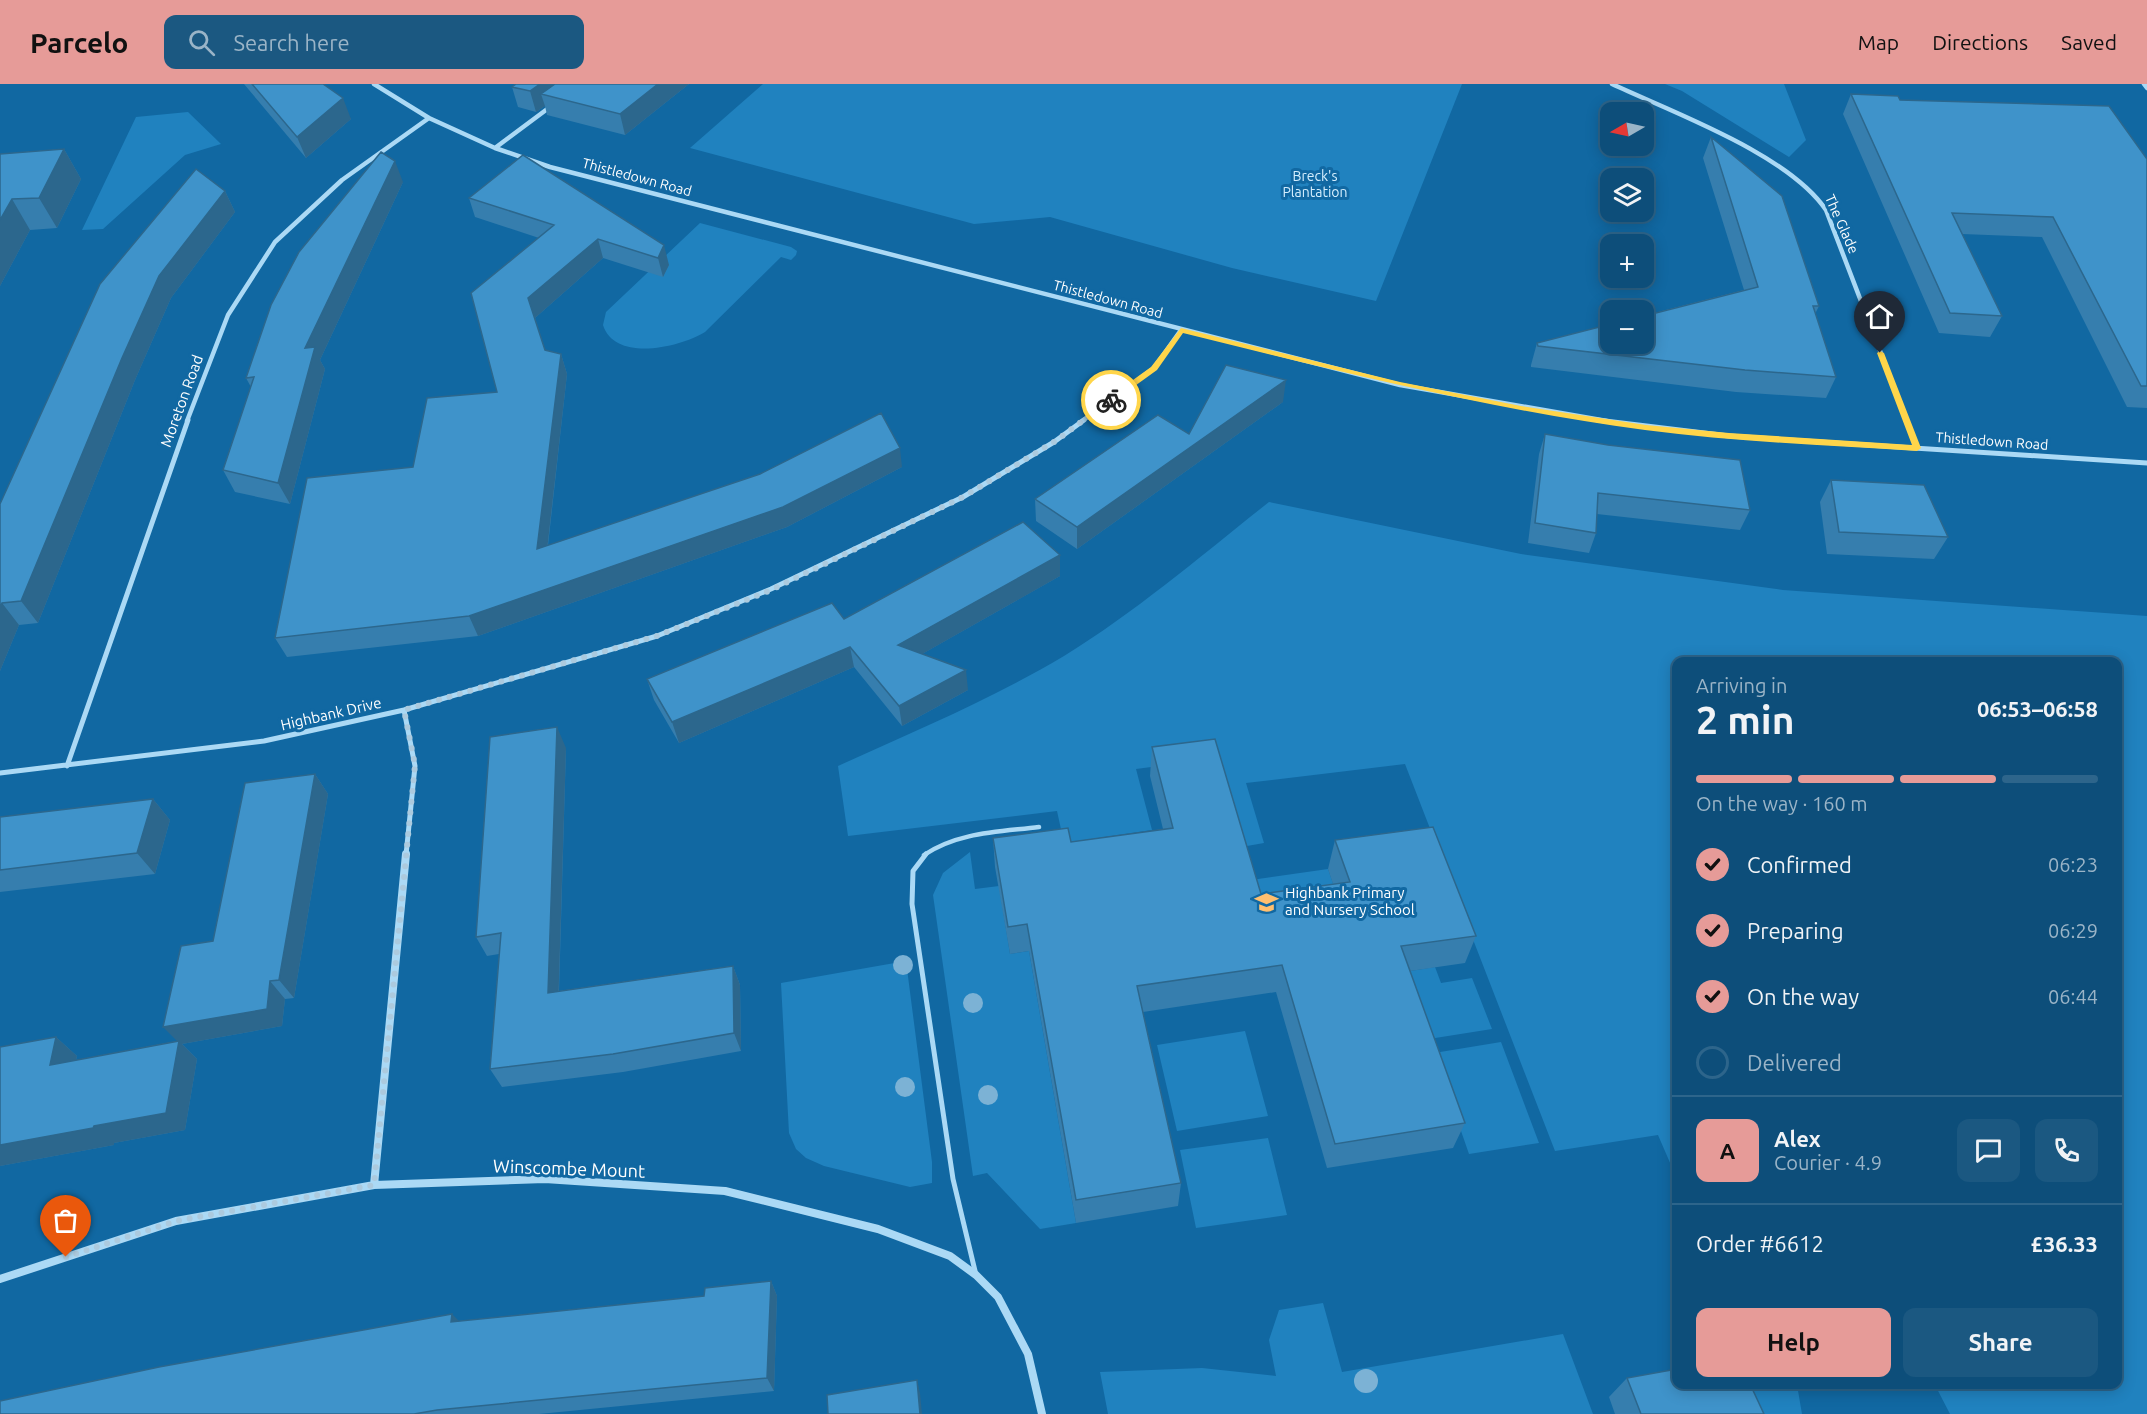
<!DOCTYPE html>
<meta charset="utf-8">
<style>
:root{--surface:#0d4e7a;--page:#1b5881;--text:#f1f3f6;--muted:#9ab4c7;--line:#2d658b;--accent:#e69b98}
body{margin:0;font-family:Ubuntu,sans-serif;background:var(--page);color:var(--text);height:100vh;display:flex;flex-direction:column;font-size:22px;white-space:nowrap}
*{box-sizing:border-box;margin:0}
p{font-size:20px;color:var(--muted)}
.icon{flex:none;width:33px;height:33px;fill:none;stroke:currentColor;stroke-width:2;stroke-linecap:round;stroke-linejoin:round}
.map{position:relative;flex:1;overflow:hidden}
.drawer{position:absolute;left:1672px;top:573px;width:450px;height:732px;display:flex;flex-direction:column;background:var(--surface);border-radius:12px;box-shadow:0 3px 15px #0003,0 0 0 2px var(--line)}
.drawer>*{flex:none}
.needle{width:39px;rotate:261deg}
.buttons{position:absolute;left:1600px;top:18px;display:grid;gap:12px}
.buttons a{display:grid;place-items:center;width:54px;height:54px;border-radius:12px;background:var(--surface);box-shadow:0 3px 15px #0003,0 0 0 2px var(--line);font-size:30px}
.pin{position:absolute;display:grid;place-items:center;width:51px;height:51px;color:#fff;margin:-62px -26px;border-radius:50% 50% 50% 0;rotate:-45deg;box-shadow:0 0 6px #0007}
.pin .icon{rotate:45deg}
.courier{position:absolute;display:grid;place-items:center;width:60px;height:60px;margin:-30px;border:4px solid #ffd54a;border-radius:50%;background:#fff;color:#222;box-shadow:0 2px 8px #0007}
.overview em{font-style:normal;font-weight:700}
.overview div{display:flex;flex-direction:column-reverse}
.overview{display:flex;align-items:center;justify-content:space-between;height:102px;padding:0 24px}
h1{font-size:39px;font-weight:700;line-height:45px}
.bar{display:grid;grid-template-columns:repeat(4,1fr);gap:9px 6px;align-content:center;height:72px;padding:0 24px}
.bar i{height:8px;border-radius:4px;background:var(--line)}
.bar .current{background:var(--accent)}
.bar p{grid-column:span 4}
.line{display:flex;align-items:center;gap:15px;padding:0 24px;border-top:2px solid var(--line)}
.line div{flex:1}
.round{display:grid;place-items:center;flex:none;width:63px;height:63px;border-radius:12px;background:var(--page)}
ol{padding:0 24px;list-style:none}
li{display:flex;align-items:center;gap:18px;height:66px}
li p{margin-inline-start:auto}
li .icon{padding:6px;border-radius:50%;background:var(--accent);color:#111;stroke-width:4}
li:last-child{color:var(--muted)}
li i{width:33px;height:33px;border:3px solid var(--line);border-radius:50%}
.cta{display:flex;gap:12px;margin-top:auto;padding:12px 24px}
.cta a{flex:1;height:69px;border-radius:12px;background:var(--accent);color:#111;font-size:24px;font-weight:700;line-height:69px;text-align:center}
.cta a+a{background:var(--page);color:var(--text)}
header{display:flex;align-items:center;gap:36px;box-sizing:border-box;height:84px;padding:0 30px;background:var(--accent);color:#111}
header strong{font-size:28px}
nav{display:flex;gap:33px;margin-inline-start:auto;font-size:21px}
.search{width:420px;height:54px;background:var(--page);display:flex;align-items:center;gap:15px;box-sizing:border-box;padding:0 21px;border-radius:12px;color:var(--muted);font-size:22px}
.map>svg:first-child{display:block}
.green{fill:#2082bf}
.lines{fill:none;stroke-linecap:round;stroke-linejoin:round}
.lane-far1{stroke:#abd9f5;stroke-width:4.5}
.lane{stroke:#abd9f5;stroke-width:5}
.street-far2{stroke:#abd9f5;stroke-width:4.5}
.street-far1{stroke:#abd9f5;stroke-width:5}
.street{stroke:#abd9f5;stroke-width:8}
.tree{fill:#7cb2d5}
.wall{fill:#367eae}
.shaded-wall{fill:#2c678d}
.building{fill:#3f93ca;stroke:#2c678d;stroke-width:1.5}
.route{fill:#ffd54a}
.done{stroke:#accade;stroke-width:6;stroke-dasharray:0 10.8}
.labels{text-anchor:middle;stroke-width:6;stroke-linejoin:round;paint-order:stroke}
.far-park-label{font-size:14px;fill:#d4eefe;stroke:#1168a2}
.far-street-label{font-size:14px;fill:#fff;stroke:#1168a2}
.street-label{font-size:15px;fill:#fff;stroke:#1168a2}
.poi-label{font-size:15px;fill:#fff;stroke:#1168a2;text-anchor:start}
.near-street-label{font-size:18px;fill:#fff;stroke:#1168a2}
</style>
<header>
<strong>Parcelo</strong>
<div class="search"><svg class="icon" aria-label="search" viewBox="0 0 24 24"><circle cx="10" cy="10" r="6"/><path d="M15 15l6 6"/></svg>Search here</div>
<nav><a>Map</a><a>Directions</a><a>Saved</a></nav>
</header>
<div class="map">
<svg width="2147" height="1330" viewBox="0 0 2147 1330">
<rect width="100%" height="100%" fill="#1168a2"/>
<path class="green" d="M763 0H1462L1376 217 1232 184 1050 133 974 140 690 64Z
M1665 0H1784L1806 56 1789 73 1682 7Z
M188 28 221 60 185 71 103 145 82 146 136 33Z
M700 139 791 163 797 167 796 171 791 176 781 173 705 248C681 263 615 279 603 241L606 228Z
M1269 418 1521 470 1783 506 2147 532V1330H1950L1935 1301 2118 1300V578H1677V1095L1658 1051 1555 1067 1405 680 1246 699 1264 759 1247 762 1220 674 1136 685 1152 746 1064 759 1057 727 848 752 838 682C915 647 992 615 1064 572 1137 527 1202 471 1269 418Z
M970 768 975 805 999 802 1010 870 1029 867 1076 1139 1040 1145 987 1089 973 1092 933 811 943 789Z
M1328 785 1342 826 1256 838 1244 797Z
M906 877 932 1078V1099L910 1103 824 1082 806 1074 796 1065 789 1049 781 899Z
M1435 883 1441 899 1472 894 1492 945 1429 955 1392 890Z
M1245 947 1268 1032 1177 1047 1157 961Z
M1501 958 1539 1059 1469 1070 1434 969Z
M1268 1054 1287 1131 1196 1144 1180 1066Z
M1323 1219 1342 1288 1563 1250 1593 1330H1108L1100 1288 1202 1284 1276 1292 1269 1256 1279 1226Z
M1742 1301H1797L1802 1330H1756Z"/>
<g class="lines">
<path class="lane-far1" d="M924 771C958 748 999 748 1039 743"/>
<path class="lane" d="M926 770 913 787 912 820 953 1095 976 1191"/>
<path class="street-far2" d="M374 0 429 34 495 64 550 83 1400 301 1607 337
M1612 0C1674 29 1788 70 1826 126L1907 337
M2144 0 2147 4
M495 64 550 23
M187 337 228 231 275 158 342 96 429 34
M1082 337 1154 284 1181 246"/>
<path class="street-far1" d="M1597 336 1729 352 2147 379
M1906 336 1917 364
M404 626 415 682 406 771
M67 682 188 336
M0 689 264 657 404 626 657 552 771 505 963 413 1054 358 1084 336"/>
<path class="street" d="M374 1101 406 770
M0 1195 176 1137 374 1101 545 1095 725 1107 878 1145 950 1172 976 1191 998 1213 1028 1270 1042 1330"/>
</g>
<g class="tree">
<circle cx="903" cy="881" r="10"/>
<circle cx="973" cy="919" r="10"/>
<circle cx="905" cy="1003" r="10"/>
<circle cx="988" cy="1011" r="10"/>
<circle cx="1366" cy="1297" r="12"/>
</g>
<path class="wall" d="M244 0H323L351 35 306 74Z
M516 0H689L625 51 547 31 545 22 536 28 518 23 512 3Z
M1851 10 1900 16 2147 75V324L2127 323 2042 153 1962 150 2002 232 1990 253 1939 249 1843 30Z
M1711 53 1819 222 1815 230 1836 293 1826 314 1736 308 1531 283V281L1537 259 1744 206 1703 74Z
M64 65 81 95 57 144 30 146 0 202V70Z
M523 71 669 181 663 193 603 174 535 234 545 266 561 270 567 290 548 461 902 383 787 443 478 552 287 573 275 554 413 383 497 308 539 154 475 133 469 114Z
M403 98 320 276 325 285 290 420 235 408 223 386 251 303 246 294Z
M225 107 235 128 171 214 135 296 38 539 19 541 0 587V420Z
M1283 318 1077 465 1036 437 1035 415 1189 350Z
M1545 350 1750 426 1740 446 1597 430 1596 449 1589 469 1528 459 1539 370Z
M1831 396 1948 453 1934 475 1827 470 1820 418Z
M1060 471V492L922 570 968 606 902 642 854 583 679 659 654 616 647 595 844 535Z
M1152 663 1261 810 1333 800 1328 785 1335 756 1476 852 1465 879 1410 887 1465 1039 1453 1064 1327 1084 1276 908 1143 928 1181 1099 1178 1122 1076 1139 1029 867 1010 870 995 783 993 754 1071 758 1163 745 1150 692Z
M566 664 559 907 733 882 740 901 741 967 623 988 502 1003 490 985 499 870 487 872 476 853Z
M315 690 328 710 294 914 285 915 282 942 182 960 197 975 185 1046 114 1059V1061L0 1082V963L56 953 77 972 76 976 177 957 213 857Z
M153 715 170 736 155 790 0 808V733Z
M771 1197 777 1212 774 1307 539 1330H0L459 1237 704 1212Z
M1627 1294 1764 1330H1615L1609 1313Z"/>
<path class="shaded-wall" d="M540 0H576L541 10 545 22 536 28 530 7Z
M658 0H689L625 51 620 30Z
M343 14 351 35 306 74 297 53Z
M64 65 81 95 57 144 39 114Z
M395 77 403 98 320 276 325 285 290 420 278 399 305 264Z
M225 107 235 128 171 214 135 296 38 539 21 517 122 274 159 192Z
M12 115 30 146 0 202V136Z
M598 155 603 174 535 234 528 214Z
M664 161 669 181 663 193 658 174Z
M561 270 567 290 545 484 537 465Z
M1286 296 1283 318 1077 465V443Z
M900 364 902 383 787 443 478 552 469 532Z
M1060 471V492L901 582 898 561Z
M2 519 19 541 0 587V524Z
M850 563 854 583 679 659 672 638Z
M966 586 968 606 902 642 899 622Z
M557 643 566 664 558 928 548 909Z
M315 690 328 710 294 914 279 896Z
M153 715 170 736 155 790 137 769Z
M733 882 740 901 741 967 734 949Z
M270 897 285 915 282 942 182 960 197 975 185 1046 114 1059V1061L0 1082V1061L94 1042 179 959 163 943Z
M56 953 77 972 71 998 50 981Z
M771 1197 777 1212 774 1307 767 1294Z
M452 1230 466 1244 451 1238Z
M917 1296 920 1309 922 1330H920Z"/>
<path class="building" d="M252 0H323L343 14 297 53Z
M516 0H540L530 7 512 3Z
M555 0H658L620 30 541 10Z
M1851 10 1898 12 1900 16 2109 22 2147 75V302H2141L2053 133 1952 129 2002 232 1950 229Z
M1711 53 1782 112 1819 222H1813L1836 293 1745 286 1538 262 1537 259 1611 240V260H1644V232L1758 203Z
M64 65 39 114 12 115 0 136V70Z
M381 68 395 77 305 264 315 263 278 399 223 386 254 293 246 294 271 221 299 168Z
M523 71 664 161 658 174 598 155 528 214 545 266 561 270 537 465 760 390 881 329 900 364 783 423 469 532 275 554 307 394 413 383 427 314 497 308 471 209 554 141 469 114Z
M196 85 225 107 159 192 122 274 21 517 2 519 0 524V420L100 200Z
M1226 281 1286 296 1077 443 1035 415 1158 331 1189 350Z
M1545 350 1608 361 1740 376 1750 426 1598 409 1596 449 1535 439Z
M1831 396 1924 401 1948 453 1839 448Z
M1023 438 1060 471 898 561 966 586 899 622 850 563 672 638 647 595 832 519 844 535Z
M557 643 548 909 733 882 734 949 613 970 490 985 501 849 476 853 490 653Z
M1215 655 1261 810 1350 798 1335 756 1433 743 1476 852 1401 862 1465 1039 1335 1060 1282 881 1137 902 1181 1099 1076 1116 1027 840 1008 843 993 754 1068 744 1071 758 1173 744 1152 663Z
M315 690 279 896 270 897 267 925 163 943 181 862 213 857 245 699Z
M153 715 137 769 0 786V733Z
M56 953 50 981 179 957 166 1029 94 1042 93 1044 0 1061V963Z
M771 1197 767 1294 437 1326 414 1330H0V1317L159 1283 452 1230 451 1238 704 1212 705 1204Z
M1677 1285V1300H1750L1764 1330H1641L1627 1294Z
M917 1296 920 1330H828L827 1311Z"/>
<path class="route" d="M1181 244 1400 298 1521 322 1646 341 1729 349 1912 361 1877 269 1880 267 1884 269 1921 364 1917 367C1826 361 1735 358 1645 346 1488 325 1336 287 1183 249L1157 286 1114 317H1108V314L1151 283Z"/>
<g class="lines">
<path class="done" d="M66 1173 176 1137 374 1101 415 681 404 626 657 552 771 506 963 413 1054 358 1111 316"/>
</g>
<defs>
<symbol id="school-bare" viewBox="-9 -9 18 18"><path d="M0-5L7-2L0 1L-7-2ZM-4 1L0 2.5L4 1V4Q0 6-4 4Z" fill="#ffbf6f" stroke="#1168a2" stroke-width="2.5" paint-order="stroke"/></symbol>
</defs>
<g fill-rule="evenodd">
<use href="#school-bare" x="1250" y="802" width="33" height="33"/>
</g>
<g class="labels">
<g class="far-park-label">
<text x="1315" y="97">Breck's<tspan x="1315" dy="16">Plantation</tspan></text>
</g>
<g class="far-street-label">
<text transform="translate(637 93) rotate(15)" y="5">Thistledown Road</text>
<text transform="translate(1842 140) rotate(66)" y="5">The Glade</text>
<text transform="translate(1108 215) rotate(15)" y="5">Thistledown Road</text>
<text transform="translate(1992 357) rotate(4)" y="5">Thistledown Road</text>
</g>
<g class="street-label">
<text transform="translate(182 317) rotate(-70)" y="5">Moreton Road</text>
<text transform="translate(331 630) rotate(-13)" y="5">Highbank Drive</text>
</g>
<g class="poi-label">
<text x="1285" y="814">Highbank Primary<tspan x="1285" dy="17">and Nursery School</tspan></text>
</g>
<g class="near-street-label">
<text transform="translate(569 1085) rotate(2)" y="6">Winscombe Mount</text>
</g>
</g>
</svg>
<div class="buttons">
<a><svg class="needle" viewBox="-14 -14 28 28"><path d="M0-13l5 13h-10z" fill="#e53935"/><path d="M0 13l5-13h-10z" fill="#9ab4c7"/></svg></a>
<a><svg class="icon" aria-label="layers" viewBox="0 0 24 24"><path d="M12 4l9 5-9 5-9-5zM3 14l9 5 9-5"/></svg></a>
<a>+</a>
<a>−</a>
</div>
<div class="pin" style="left:66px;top:1173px;background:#ea580c"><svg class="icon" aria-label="bag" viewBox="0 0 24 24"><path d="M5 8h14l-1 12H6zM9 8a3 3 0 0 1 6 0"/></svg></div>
<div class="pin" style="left:1880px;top:269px;background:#1f2937"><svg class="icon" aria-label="home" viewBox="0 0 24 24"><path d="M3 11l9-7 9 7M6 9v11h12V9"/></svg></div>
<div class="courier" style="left:1111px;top:316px"><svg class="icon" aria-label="bike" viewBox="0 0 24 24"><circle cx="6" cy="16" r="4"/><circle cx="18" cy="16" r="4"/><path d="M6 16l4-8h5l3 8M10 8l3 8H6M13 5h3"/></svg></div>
<section class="drawer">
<div class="overview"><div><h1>2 min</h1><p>Arriving in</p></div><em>06:53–06:58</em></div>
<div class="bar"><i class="current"></i><i class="current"></i><i class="current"></i><i></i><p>On the way · 160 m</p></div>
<ol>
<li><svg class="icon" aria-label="check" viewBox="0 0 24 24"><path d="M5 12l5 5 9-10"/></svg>Confirmed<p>06:23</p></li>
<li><svg class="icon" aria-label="check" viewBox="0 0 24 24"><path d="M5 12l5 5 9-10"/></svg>Preparing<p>06:29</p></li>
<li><svg class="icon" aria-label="check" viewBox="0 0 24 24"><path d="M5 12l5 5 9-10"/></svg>On the way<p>06:44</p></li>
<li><i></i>Delivered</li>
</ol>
<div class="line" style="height:108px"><b class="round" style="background:var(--accent);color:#111">A</b><div><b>Alex</b><p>Courier · 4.9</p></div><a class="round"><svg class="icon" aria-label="chat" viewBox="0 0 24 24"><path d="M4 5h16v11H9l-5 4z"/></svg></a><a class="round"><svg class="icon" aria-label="phone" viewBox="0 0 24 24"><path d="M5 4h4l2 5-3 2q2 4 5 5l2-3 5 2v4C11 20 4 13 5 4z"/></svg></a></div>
<div class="line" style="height:78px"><div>Order #6612</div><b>£36.33</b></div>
<div class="cta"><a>Help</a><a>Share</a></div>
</section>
</div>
